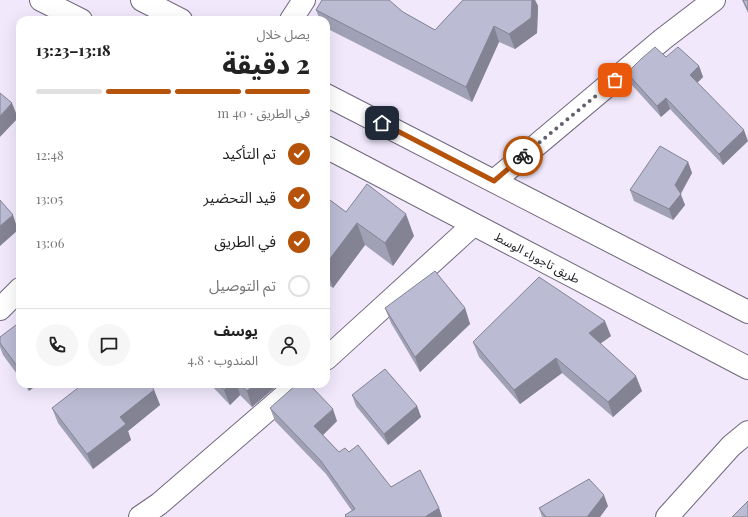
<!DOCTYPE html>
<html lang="ar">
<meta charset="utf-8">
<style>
:root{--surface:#fff;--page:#f6f6f6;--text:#222;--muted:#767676;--line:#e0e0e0;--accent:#b45309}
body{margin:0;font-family:"Playfair Display","Noto Sans Arabic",serif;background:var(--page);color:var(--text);direction:rtl;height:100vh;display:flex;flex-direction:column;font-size:15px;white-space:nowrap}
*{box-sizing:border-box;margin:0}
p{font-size:13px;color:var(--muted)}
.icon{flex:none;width:22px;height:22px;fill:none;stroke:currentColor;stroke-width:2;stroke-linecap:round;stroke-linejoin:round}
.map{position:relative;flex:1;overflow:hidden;direction:ltr}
.sheet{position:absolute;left:16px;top:16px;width:314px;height:372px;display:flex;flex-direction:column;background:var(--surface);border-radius:12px;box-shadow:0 4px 16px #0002;direction:rtl}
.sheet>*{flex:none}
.pin{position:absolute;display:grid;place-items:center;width:34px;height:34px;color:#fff;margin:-17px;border-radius:8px;box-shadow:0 2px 6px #0006}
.courier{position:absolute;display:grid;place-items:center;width:40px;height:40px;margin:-20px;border:3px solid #b45309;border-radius:50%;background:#fff;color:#222;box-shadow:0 1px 5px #0007}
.overview em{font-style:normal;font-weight:800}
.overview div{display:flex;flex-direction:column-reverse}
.overview{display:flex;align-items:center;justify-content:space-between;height:68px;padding:0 20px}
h1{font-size:26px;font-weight:800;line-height:30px}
.bar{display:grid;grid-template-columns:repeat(4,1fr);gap:6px 4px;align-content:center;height:48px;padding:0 20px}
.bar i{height:5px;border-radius:3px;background:var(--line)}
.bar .active{background:var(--accent)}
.bar p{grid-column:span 4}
.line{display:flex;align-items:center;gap:10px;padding:0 20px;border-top:1px solid var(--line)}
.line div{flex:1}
.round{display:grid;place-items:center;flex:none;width:42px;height:42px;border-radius:21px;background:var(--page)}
ol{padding:0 20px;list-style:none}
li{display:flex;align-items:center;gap:12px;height:44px}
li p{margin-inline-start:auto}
li .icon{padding:4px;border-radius:50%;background:var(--accent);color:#fff;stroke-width:4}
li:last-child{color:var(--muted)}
li i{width:22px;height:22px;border:2px solid var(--line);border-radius:50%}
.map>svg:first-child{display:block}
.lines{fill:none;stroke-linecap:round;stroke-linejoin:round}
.street-casing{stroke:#70667b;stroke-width:24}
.secondary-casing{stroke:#70667b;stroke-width:24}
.primary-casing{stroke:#70667b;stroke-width:24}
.street{stroke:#fff;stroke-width:22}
.secondary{stroke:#fff;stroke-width:22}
.primary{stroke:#fff;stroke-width:22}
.wall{fill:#a1a1b6}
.shaded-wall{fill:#838394}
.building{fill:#bbbbd4;stroke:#838394}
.done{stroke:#66606c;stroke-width:4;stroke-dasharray:0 7.2}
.route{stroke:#b45309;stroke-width:5}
.labels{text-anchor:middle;stroke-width:4;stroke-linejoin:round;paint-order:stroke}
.street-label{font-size:12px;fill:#1b161f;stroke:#fff}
</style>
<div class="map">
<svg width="748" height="517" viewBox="0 0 748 517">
<rect width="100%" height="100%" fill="#f1e8fc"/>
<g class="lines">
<defs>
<path id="street" d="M291 20 304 0
M494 181 663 39 714 0
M0 309 20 289
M326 359 473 225
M140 517 159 504 298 384"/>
<path id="secondary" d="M667 517 731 446 748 432"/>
<path id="primary" d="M41 0 81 20
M142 0 181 20
M326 95 748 312
M326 147 748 368"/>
</defs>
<use href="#street" class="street-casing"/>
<use href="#secondary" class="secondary-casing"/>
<use href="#primary" class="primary-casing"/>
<use href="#street" class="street"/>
<use href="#secondary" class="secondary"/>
<use href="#primary" class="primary"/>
</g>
<path class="wall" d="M463 0H535L538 6 537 33 515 49 499 42 472 102 326 28V20H320L316 10 403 12 435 30Z
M742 0H748V13Z
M699 66 703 77 697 83 748 141 723 165 670 109 661 117 631 84 627 73Z
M688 162 692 173 681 194 685 205 673 220 634 201 630 190Z
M326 197 346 212 414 236 393 266 365 245 333 288 326 283Z
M385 308H465L470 324 420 372 391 323Z
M20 322V378L3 355 0 347V337Z
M611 336 600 344 642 391 613 417 562 373 520 404 479 357 473 342Z
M24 384H38L29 391Z
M210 384H279L252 407 240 395 230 405 211 385Z
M154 390 160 405 128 431 131 440 93 469 58 423 52 408Z
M352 395 417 406 421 417 388 445 356 406Z
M270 408 337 421 323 435 339 452H349L391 487 439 508 442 517H345H346L345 515 352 511 326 474 275 421Z
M608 506 600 517H542L539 508Z"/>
<path class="shaded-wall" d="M532 0H535L538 6 537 33 515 49 509 34Z
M494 26 499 42 472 102 466 87Z
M699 66 703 77 694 86 690 75Z
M666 98 670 109 661 117 657 106Z
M12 103 18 118 0 137V116Z
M744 130 748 141 723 165 719 154Z
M688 162 692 173 680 194 685 205 673 220 669 209 675 185Z
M406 214 414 236 393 266 385 243Z
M13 215 18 230 0 246V226Z
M357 223 365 245 333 288 326 269V264Z
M465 308 470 324 420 372 415 357Z
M605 321 611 336 594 348 589 333Z
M556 358 562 373 520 404 514 390Z
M636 376 642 391 613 417 608 402Z
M27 384H38L29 391Z
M230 384H237L240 395 230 405 224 390Z
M255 384H279L252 407 247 391Z
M154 390 160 405 128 431 131 440 93 469 87 454 120 417Z
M417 406 421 417 388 445 384 434Z
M333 409 337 421 319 439 314 426Z
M604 495 608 506 600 517H587Z
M439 508 442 517H425Z"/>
<path class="building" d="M322 0H389L403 12 435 30 463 0H532L531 18 509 34 494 26 466 87 316 10Z
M743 0H748V10Z
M655 47 666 57 678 47 699 66 690 75 744 130 719 154 666 98 657 106 627 73 641 59Z
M0 93 12 103 0 116Z
M660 146 688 162 675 185 681 194 669 209 630 190Z
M367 184 406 214 385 243 357 223 326 264V197L346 212Z
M0 200 13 215 0 226Z
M435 271 465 308 415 357 385 308Z
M539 277 605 321 589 333 636 376 608 402 556 358 514 390 473 342Z
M20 322V370L0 343V337Z
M385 369 417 406 384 434 352 395Z
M83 384H150L154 390 120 417 126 424 87 454 52 408Z
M219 384H230L224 390Z
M239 384H255L247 391Z
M297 384H309L333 409 314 426 339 452 345 448 349 452 358 445 391 487 420 470 439 508 425 517H345L346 516 345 515 355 509 321 461 270 408Z
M589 479 604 495 587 517H546L539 508Z
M748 501V517H732Z"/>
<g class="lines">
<path class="done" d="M523 156 615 80"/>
<path class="route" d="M382 123 494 181 523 156"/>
</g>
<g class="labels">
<g class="street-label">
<text transform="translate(537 258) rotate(28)" y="4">طريق تاجوراء الوسط</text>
</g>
</g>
</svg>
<div class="pin" style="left:615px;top:80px;background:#ea580c"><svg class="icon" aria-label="bag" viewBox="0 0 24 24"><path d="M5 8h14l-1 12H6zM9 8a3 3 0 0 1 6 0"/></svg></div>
<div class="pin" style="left:382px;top:123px;background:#1f2937"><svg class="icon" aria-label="home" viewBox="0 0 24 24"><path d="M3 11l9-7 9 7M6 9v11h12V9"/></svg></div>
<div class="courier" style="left:523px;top:156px"><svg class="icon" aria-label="bike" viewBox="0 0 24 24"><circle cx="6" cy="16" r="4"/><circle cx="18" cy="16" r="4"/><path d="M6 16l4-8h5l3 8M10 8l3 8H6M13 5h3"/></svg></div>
<section class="sheet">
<div class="overview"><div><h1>2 دقيقة</h1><p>يصل خلال</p></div><em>13:18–13:23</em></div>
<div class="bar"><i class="active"></i><i class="active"></i><i class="active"></i><i></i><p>في الطريق · 40 m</p></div>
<ol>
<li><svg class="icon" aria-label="check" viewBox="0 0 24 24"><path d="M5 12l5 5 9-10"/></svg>تم التأكيد<p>12:48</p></li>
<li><svg class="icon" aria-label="check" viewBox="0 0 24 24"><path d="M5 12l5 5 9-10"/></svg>قيد التحضير<p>13:05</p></li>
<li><svg class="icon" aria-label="check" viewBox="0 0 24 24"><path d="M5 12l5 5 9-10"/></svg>في الطريق<p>13:06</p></li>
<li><i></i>تم التوصيل</li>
</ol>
<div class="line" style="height:72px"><a class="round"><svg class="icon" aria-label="person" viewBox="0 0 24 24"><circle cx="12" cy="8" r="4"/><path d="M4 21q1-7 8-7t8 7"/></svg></a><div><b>يوسف</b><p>المندوب · 4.8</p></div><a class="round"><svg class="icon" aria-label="chat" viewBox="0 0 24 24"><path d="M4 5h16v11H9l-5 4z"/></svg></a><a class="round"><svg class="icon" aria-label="phone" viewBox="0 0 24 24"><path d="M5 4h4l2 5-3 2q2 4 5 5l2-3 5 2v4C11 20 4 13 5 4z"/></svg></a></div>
</section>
</div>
